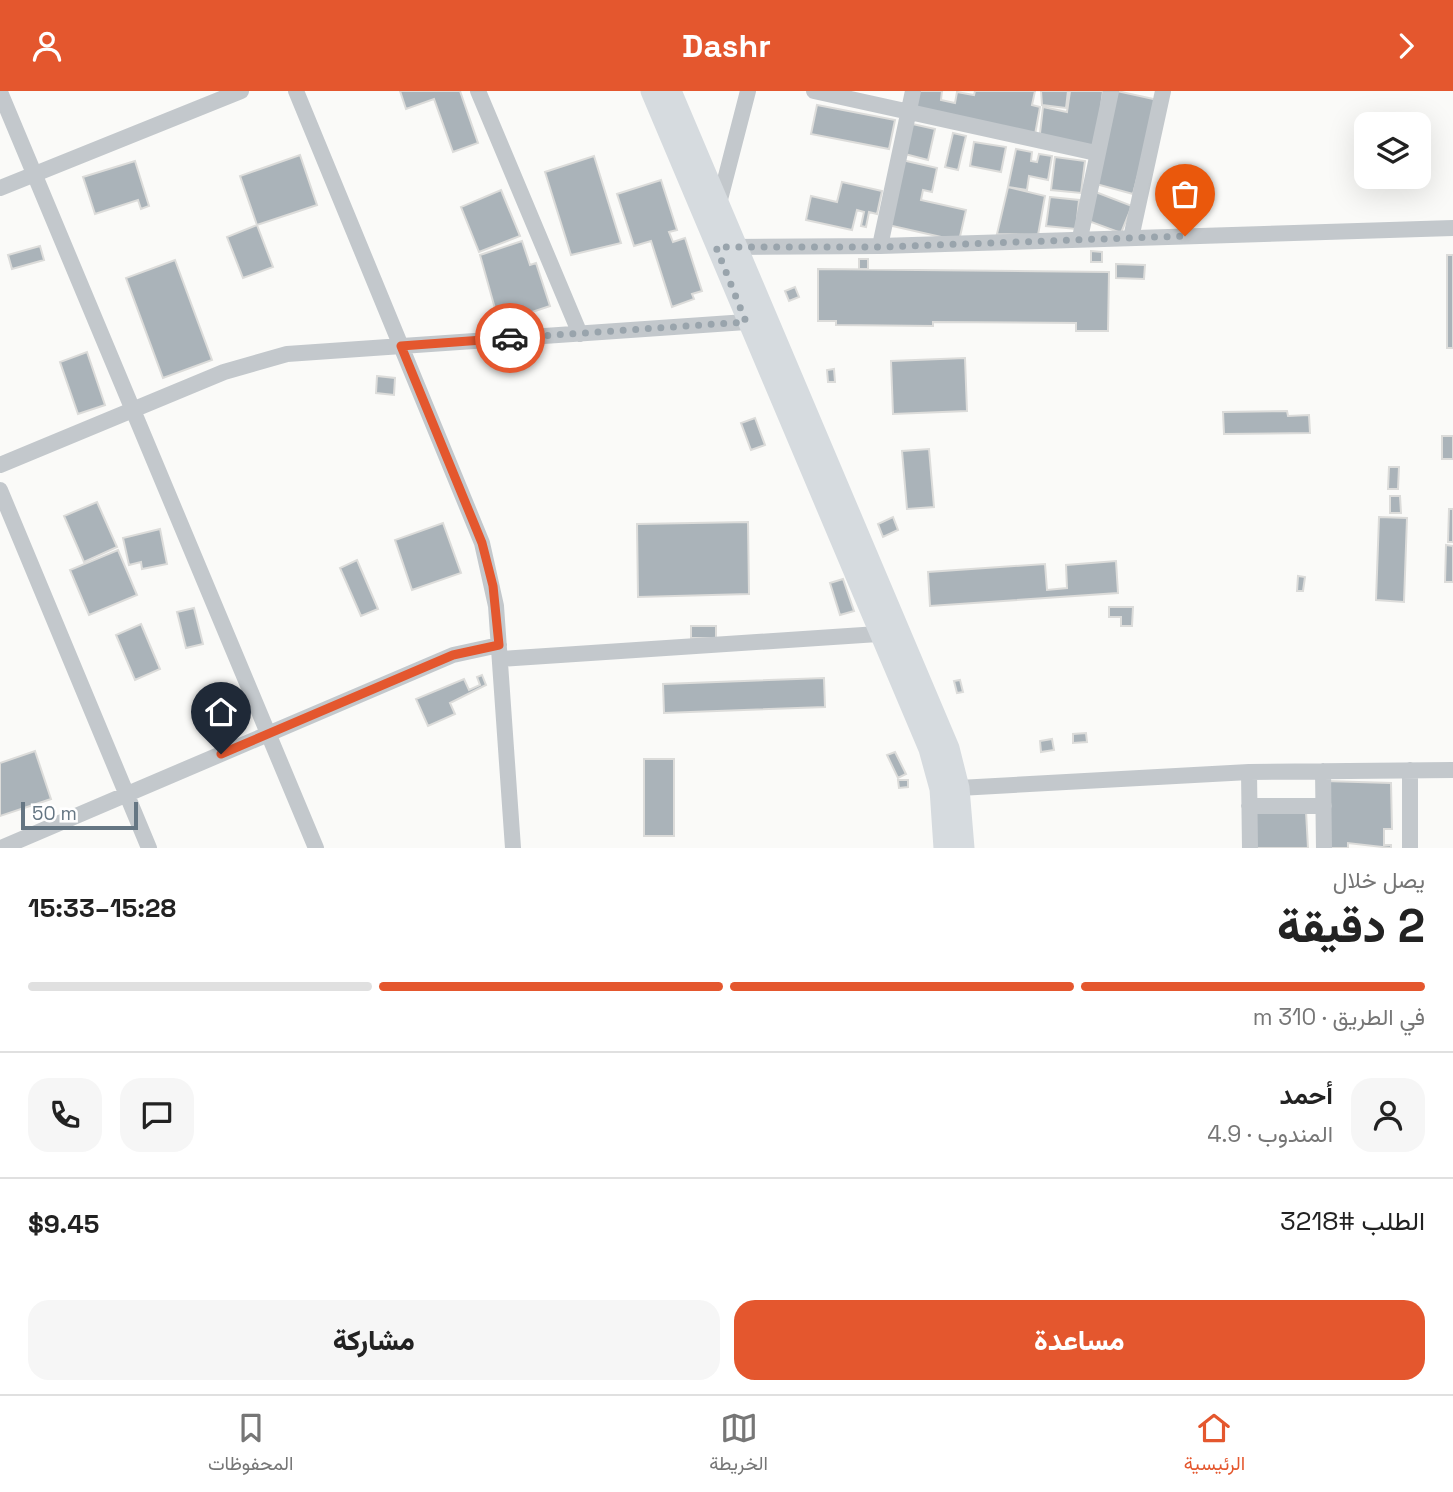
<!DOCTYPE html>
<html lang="ar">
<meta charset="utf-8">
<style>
:root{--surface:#fff;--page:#f6f6f6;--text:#222;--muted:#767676;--line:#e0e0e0;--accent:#e4572e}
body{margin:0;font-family:"Space Grotesk",Vazirmatn,sans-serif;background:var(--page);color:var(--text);direction:rtl;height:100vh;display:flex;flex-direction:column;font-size:26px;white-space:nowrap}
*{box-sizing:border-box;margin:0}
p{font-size:23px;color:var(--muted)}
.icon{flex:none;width:38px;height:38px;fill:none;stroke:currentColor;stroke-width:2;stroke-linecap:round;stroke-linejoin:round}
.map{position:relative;height:757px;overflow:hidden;direction:ltr}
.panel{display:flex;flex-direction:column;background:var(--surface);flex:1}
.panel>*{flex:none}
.controls{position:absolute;left:1354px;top:21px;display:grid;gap:14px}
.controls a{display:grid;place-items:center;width:77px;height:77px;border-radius:14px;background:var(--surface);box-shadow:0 7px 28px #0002;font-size:35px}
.scale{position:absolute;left:21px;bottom:18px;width:117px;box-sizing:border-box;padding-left:7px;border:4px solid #657683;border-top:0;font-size:19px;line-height:24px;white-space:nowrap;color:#657683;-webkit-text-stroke:5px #fff;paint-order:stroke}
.pin{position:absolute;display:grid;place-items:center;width:60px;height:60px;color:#fff;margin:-72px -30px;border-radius:50% 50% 50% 0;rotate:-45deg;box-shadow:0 0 7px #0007}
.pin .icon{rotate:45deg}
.courier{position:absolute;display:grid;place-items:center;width:70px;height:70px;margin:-35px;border:5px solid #e4572e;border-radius:50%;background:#fff;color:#222;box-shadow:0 2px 9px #0007}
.overview em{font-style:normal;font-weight:800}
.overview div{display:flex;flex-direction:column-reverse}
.overview{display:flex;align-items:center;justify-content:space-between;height:119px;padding:0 28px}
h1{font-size:46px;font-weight:800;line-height:52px}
.bar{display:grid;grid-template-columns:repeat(4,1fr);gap:10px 7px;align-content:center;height:84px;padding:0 28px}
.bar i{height:9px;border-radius:5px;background:var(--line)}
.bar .selected{background:var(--accent)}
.bar p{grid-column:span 4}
.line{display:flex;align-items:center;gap:18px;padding:0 28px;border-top:2px solid var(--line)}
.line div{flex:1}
.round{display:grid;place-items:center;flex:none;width:74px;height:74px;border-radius:21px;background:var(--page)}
.primary-button{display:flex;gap:14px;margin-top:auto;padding:14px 28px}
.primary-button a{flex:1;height:80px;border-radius:21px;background:var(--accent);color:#fff;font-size:28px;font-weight:800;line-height:80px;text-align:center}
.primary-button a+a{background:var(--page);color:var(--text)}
header{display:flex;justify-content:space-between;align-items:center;height:91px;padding:0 28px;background:var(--accent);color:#fff;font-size:32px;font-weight:800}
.dock{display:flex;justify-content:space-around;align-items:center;height:98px;border-top:2px solid var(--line);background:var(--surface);font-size:19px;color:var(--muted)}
.dock a{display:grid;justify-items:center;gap:4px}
.dock .selected{color:var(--accent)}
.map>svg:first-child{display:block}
.building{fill:#aab3b9;stroke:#dcdcda;stroke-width:2}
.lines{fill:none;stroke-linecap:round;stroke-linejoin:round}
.minor{stroke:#c3c8cc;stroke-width:16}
.major{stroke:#d6dbdf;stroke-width:21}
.done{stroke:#99a4ac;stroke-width:7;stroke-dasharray:0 12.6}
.route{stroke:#e4572e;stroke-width:9}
</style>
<header><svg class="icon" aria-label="forward" viewBox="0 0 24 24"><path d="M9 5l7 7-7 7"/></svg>Dashr<svg class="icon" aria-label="person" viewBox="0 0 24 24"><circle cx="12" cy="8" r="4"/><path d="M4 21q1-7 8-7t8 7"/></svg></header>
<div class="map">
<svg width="1453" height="757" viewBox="0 0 1453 757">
<rect width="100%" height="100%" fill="#fafaf8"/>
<path class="building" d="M400 0H460L478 52 453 61 434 8 406 18Z
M916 0H942L941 9 955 12 957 1 974 4 975 0H1035L1032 14 1040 16 1034 49 913 18Z
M1068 0 1066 17 1042 14 1041 0Z
M1070 0H1103L1095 65 1039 51 1043 16 1067 21Z
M1117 0 1158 9 1133 103 1096 93Z
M817 14 895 29 889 58 811 43Z
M908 32 935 38 928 69 901 62Z
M953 42 966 45 958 79 945 76Z
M974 51 1006 56 1001 81 970 75Z
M1016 58 1032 61 1031 70 1037 71 1039 63 1052 65 1048 89 1029 85 1027 99 1008 96Z
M300 64 317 114 257 134 240 85Z
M594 65 621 152 571 164 545 81Z
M1055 66 1085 70 1081 102 1051 99Z
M902 69 937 77 932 101 923 99 921 109 966 119 959 150 888 134Z
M135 70 149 115 141 118 138 109 95 123 83 86Z
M661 89 677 139 669 141 673 151 685 147 702 200 692 203 694 208 672 216 651 150 634 155 617 103Z
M842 91 882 100 877 123 869 121 866 136 861 135 864 121 857 119 852 139 806 129 811 105 837 111Z
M1008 96 1045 105 1038 144 997 143Z
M501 99 520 145 479 161 461 116Z
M1093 100 1132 115 1121 142 1083 128Z
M1050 106 1079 109 1076 138 1046 135Z
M257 134 273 176 243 187 227 146Z
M522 150 530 174 536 172 550 215 499 232 480 164Z
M40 155 44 169 12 178 8 164Z
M1091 160 1102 161V171H1091Z
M1447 164H1453V257H1447Z
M859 168H868V178H859Z
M175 169 212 269 163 287 126 187Z
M1116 173 1145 174 1144 188 1116 187Z
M818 178 1109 181 1108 240H1076V232L933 231V235L836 234V230H818Z
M795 196 799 206 789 210 785 200Z
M87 261 105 314 78 323 60 271Z
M965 267 967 320 893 323 891 270Z
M834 278 835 291H828L827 279Z
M377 285 395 287 394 304 376 302Z
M1287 320 1288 325 1309 324 1310 342 1224 343 1223 321Z
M755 327 765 354 751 359 741 332Z
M1442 345H1453V368H1442Z
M929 358 934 416 907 418 902 360Z
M1389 376H1399L1398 398H1388Z
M1390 405H1400L1401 422H1390Z
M97 411 117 456 84 471 64 425Z
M1449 418H1453V451H1448Z
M893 426 898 439 883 446 878 433Z
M1379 426 1407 427 1404 511 1376 509Z
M748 431 749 503 638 506 637 433Z
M443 432 461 482 412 499 395 449Z
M160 438 167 473 142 478 141 471 129 474 123 447Z
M1446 454 1453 455V491H1445Z
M118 459 137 504 89 524 70 479Z
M357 469 378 518 361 525 340 477Z
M1116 470 1118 502 930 515 928 481 1045 473 1047 499 1067 497 1066 474Z
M1298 485 1305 486 1303 500H1297Z
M843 488 854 520 840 524 830 492Z
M1109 516H1133L1132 535H1121V526H1109Z
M194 517 203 553 186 557 177 521Z
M141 533 160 578 135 589 116 544Z
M691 535H716V547H691Z
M482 584 486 594 450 612 455 623 428 635 416 608 464 588 469 599 480 594 477 586Z
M824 587 825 616 664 622 663 593Z
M960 589 963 601 957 602 954 590Z
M235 619 241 634 231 639 225 624Z
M1086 642 1087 651 1073 652V643Z
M1052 648 1054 659 1041 661 1040 650Z
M35 660 51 708 0 725V672Z
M895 661 906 683 898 687 887 664Z
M644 668H674V745H644Z
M898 689H908V696L899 697Z
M1325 690 1391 692 1392 738H1384V754H1391V757L1348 752V757H1324Z
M1256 719 1306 720 1308 757H1255Z"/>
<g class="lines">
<path class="minor" d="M296 0 482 452 496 515 513 757
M478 0 580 243
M814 0 1096 62
M0 1 316 757
M0 97 241 0
M718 116 748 0
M1080 147 1111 0
M1131 147 1163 0
M880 155 913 0
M729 156 880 155 1453 137
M0 374 224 281 287 263 746 231
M0 399 149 757
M500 568 878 543
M1410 679V757
M1323 680 1324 757
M1249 681 1250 757
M959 697 1249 681 1453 679
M1249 715H1324
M1 757 453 564 499 554"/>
<path class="major" d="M651 0 929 658 940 698 944 757
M671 0 949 657 959 697 964 757"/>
</g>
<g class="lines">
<path class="done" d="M510 247 746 231 716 156H880L1185 145"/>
<path class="route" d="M221 663 453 564 499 554 493 495 482 452 401 255 510 247"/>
</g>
</svg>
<div class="controls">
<a><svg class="icon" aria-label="layers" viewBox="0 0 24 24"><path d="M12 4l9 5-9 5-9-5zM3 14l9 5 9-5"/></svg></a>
</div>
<div class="scale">50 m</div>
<div class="pin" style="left:1185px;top:145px;background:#ea580c"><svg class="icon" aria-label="bag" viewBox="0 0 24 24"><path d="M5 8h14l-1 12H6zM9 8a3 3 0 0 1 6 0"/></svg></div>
<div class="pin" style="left:221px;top:663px;background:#1f2937"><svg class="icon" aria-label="home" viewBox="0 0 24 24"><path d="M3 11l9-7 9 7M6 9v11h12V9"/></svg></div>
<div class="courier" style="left:510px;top:247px"><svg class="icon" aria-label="car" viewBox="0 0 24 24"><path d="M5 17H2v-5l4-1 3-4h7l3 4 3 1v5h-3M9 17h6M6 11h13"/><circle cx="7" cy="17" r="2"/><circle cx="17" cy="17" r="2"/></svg></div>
</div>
<section class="panel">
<div class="overview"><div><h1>2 دقيقة</h1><p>يصل خلال</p></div><em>15:28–15:33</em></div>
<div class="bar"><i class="selected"></i><i class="selected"></i><i class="selected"></i><i></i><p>في الطريق · 310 m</p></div>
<div class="line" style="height:126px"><a class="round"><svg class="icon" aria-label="person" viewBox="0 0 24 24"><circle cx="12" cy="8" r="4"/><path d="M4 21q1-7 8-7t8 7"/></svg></a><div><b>أحمد</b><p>المندوب · 4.9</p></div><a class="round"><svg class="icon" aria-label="chat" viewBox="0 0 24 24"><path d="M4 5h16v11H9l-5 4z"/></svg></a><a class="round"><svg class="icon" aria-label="phone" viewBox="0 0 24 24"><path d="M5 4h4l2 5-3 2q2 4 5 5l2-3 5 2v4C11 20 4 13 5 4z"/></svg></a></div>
<div class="line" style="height:91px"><div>الطلب #3218</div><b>$9.45</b></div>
<div class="primary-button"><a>مساعدة</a><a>مشاركة</a></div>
</section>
<nav class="dock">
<a class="selected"><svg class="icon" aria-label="home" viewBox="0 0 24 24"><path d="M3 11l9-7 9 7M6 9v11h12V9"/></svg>الرئيسية</a>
<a><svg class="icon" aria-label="map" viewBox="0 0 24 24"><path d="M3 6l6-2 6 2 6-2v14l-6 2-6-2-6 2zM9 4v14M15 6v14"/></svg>الخريطة</a>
<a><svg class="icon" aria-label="saved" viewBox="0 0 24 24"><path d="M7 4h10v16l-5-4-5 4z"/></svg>المحفوظات</a>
</nav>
